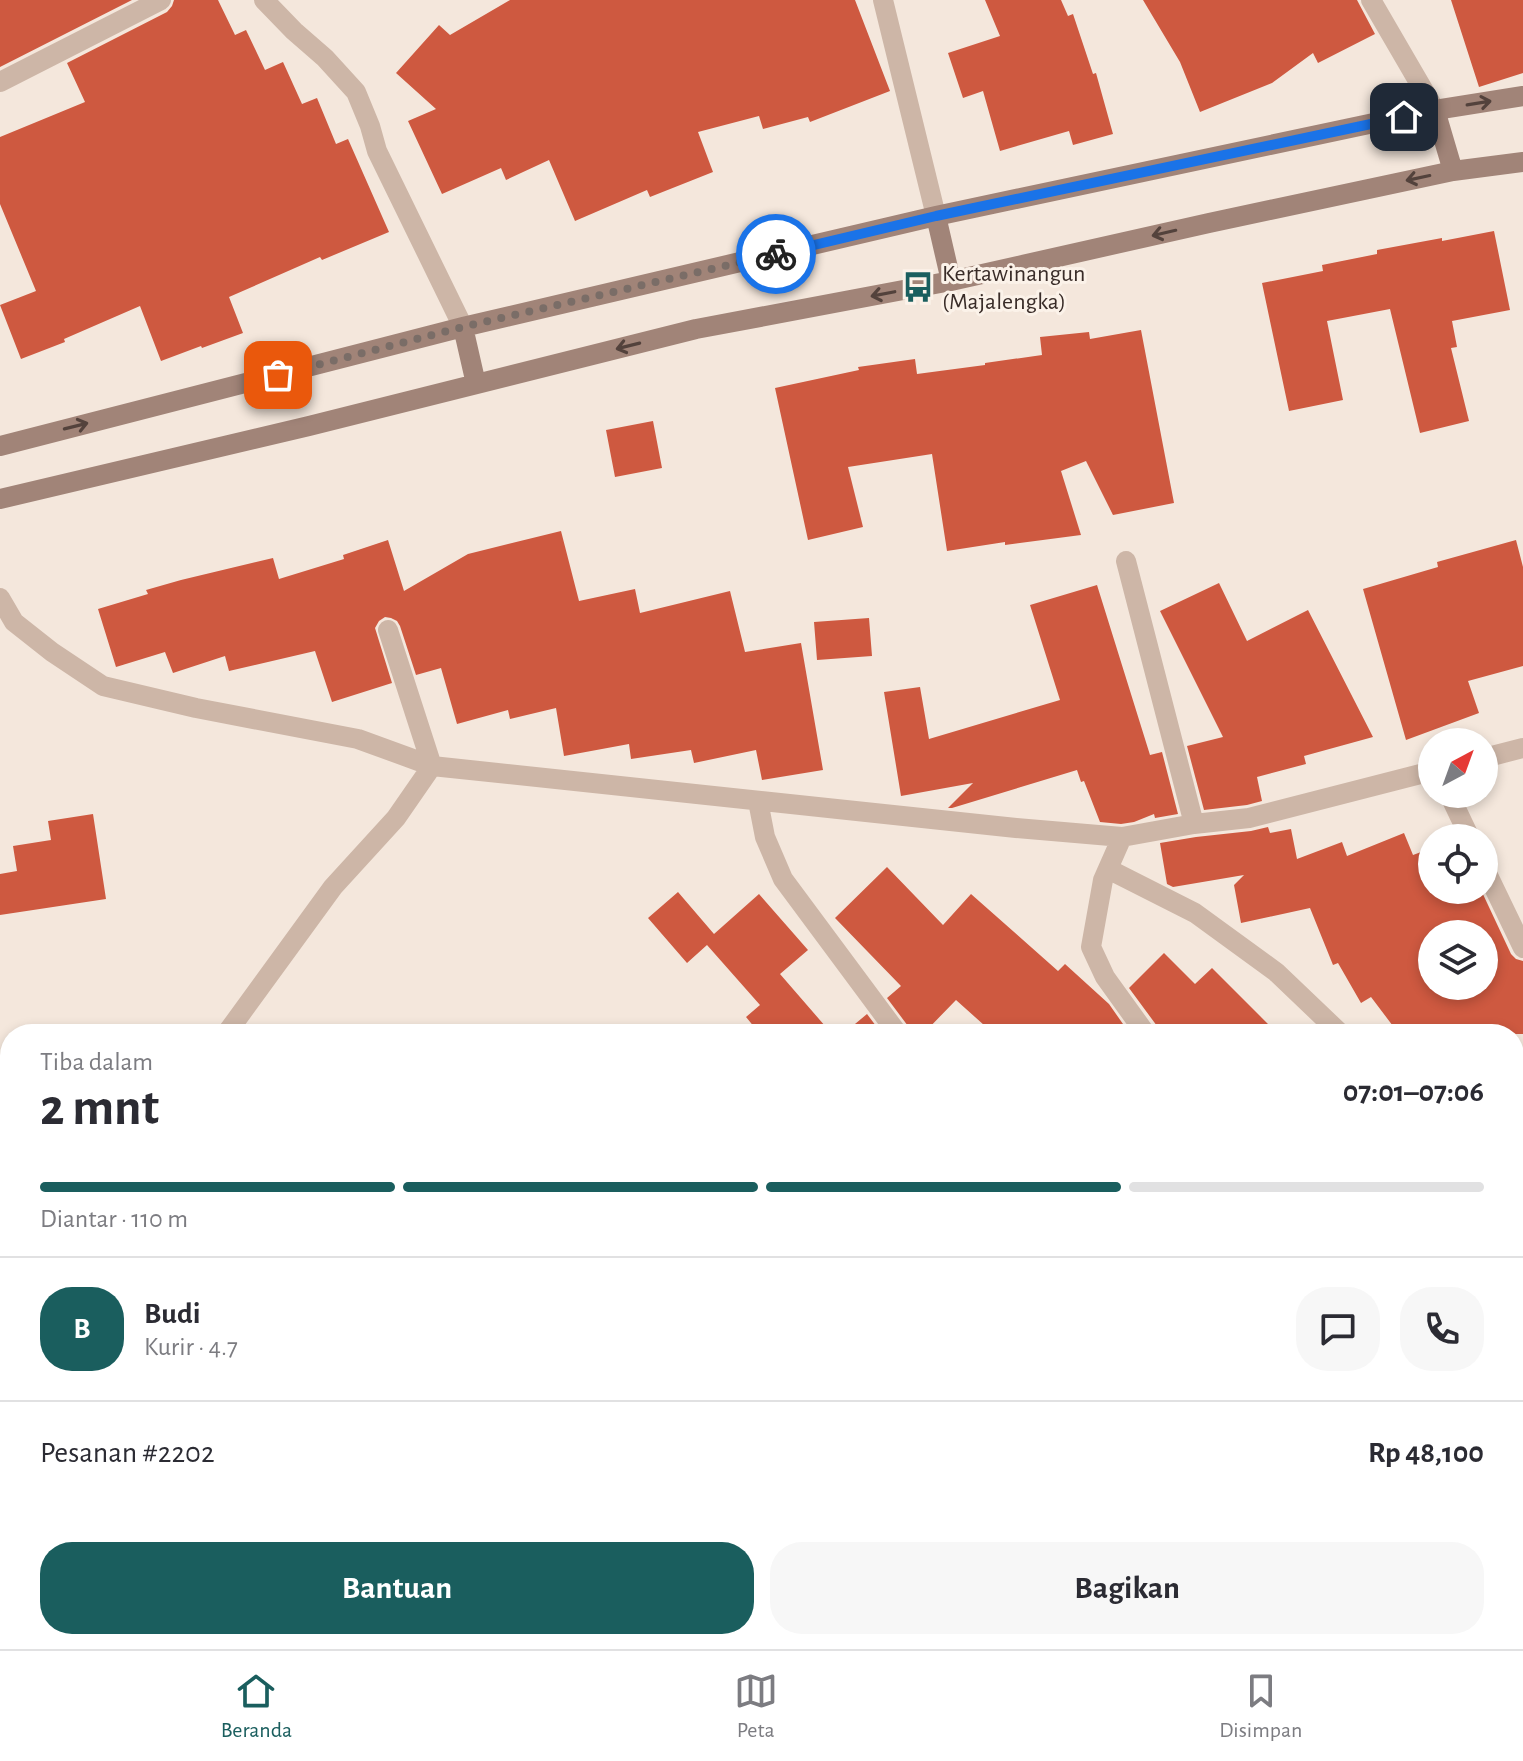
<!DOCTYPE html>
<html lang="id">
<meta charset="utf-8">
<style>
:root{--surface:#fff;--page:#f7f7f7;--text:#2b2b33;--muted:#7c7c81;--line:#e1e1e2;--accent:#1a5e5e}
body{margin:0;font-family:"Alegreya Sans",sans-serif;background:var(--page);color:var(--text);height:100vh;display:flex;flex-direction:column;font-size:30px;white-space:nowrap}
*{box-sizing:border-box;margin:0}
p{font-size:26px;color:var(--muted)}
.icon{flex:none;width:44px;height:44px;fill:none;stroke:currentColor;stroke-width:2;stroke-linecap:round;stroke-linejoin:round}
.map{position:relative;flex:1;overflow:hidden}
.sheet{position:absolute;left:0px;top:1024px;width:1524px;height:626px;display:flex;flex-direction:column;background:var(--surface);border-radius:32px 32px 0 0;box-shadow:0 4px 12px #0003}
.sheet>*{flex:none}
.needle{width:52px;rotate:41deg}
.fabs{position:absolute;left:1418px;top:728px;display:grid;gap:16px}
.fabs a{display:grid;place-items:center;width:80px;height:80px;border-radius:50%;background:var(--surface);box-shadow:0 4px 12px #0003;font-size:40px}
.pin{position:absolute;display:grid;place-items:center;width:68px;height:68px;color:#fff;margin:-34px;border-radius:16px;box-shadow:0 4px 12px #0006}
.courier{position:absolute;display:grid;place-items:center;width:80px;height:80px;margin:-40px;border:6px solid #1a73e8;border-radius:50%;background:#fff;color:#222;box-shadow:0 2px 10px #0007}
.summary em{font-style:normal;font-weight:700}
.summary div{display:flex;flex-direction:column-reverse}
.summary{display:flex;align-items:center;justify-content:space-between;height:136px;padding:0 40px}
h1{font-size:52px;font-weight:700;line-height:60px}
.bar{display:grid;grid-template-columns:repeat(4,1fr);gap:12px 8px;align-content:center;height:96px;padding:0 40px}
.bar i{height:10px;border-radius:6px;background:var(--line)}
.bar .on{background:var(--accent)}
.bar p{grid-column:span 4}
.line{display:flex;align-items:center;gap:20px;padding:0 40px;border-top:2px solid var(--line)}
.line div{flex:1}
.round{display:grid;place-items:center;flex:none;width:84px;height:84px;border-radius:32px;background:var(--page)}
.action{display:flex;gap:16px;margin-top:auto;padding:16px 40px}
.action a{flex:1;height:92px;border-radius:32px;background:var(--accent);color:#fff;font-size:32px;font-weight:700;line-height:92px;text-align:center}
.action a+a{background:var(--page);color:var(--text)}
.tabs{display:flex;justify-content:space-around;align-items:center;height:112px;border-top:2px solid var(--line);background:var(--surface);font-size:22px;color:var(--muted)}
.tabs a{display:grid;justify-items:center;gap:4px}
.tabs .on{color:var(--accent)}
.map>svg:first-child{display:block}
.building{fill:#ce5940;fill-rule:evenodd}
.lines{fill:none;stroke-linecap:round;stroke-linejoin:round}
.street{stroke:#cdb6a7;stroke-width:20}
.secondary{stroke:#a18478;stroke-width:20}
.oneway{stroke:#53423c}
.done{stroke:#7a6d67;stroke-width:8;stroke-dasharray:0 14.4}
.route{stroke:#1a73e8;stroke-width:10}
.labels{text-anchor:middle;stroke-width:6;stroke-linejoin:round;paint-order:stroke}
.poi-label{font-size:24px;fill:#392c28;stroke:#fbf2e9;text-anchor:start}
</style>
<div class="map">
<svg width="1523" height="1649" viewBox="0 0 1523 1649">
<rect width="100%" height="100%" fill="#f4e7dc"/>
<path class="building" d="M0 0H132L0 67Z
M174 0H218L235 35 246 30 265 70 283 62 302 104 317 98 336 144 348 139 389 232 322 260 320 257 229 297 243 333 202 348 201 346 161 361 140 306 64 339 65 342 21 359 0 305 36 291 0 204V137L85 102 67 63 167 12 172 6Z
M510 0H855L890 91 810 122 808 117 763 129 759 116 698 132 713 172 650 197 647 190 575 221 549 160 506 180 501 168 442 194 408 121 436 109 396 73 439 25 450 35Z
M985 0H1061L1068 16 1073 14 1093 74 1096 73 1113 134 1073 145 1069 131 1000 151 983 91 963 98 948 53 1000 36Z
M1143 0H1357L1375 34 1318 63 1313 53 1272 83 1200 112 1180 62Z
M1451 0H1523V73L1479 87Z
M1494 231 1510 310 1452 321 1457 347 1451 348 1469 421 1420 433 1390 309 1327 321 1343 400 1289 411 1262 283 1323 271 1322 265 1377 254V250L1442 238V241Z
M1141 330 1174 503 1113 515 1086 461 1061 471 1081 535 1005 545V542L947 551 932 454 848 467 863 527 808 540 775 388 859 370 858 367 915 359 917 374 985 365V363L1042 355 1040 337 1089 332 1090 339Z
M653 421 662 468 615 477 606 430Z
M561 531 579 601 635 589 640 613 730 591 745 652 801 643 823 770 762 780 756 750 694 763 691 750 631 759 629 744 564 756 556 708 510 719 508 710 457 724 441 668 416 675 400 626 397 621 391 618 385 617 379 621 375 628 392 683 332 702 315 651 229 671 225 656 173 673 165 652 116 667 98 609 148 594 146 590 181 580 273 558 279 579 344 559 343 555 388 540 404 591 468 554Z
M1516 540 1523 567V666L1468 681 1479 713 1406 740 1363 589 1438 567 1437 562Z
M1219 583 1247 641 1308 610 1373 737 1304 756 1306 764 1257 777 1262 801 1247 805 1204 810 1187 746 1223 737 1160 611Z
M1097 585 1150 755 1162 752 1178 814 1155 818 1154 814 1134 822 1121 824 1100 822 1084 781 1081 782 1077 770 952 808H948L973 783 901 796 884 692 920 687 929 739 1060 700 1030 605Z
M869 618 872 656 817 660 814 622Z
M93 814 106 899 0 915V874L17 871 13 846 51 840 48 821Z
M1268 827 1270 833 1291 829 1297 859 1342 842 1347 856 1404 833 1413 855 1432 848V890H1481L1511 954 1516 959 1523 961V1034H1399L1371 997 1361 1003 1338 963 1333 965 1310 908 1241 923 1234 885 1244 875 1173 887 1167 884 1160 843 1196 837 1251 831ZM1432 934H1484V986H1432Z
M887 867 943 925 971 894 1058 971 1065 964 1109 1004 1130 1034H994L956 1000 923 1034H911L908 1026 887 998 901 986 835 918Z
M678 892 714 934 759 894 808 950 780 974 832 1034H760L746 1017 760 1005 707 945 687 963 648 918Z
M1164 953 1195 984 1212 968 1278 1034H1159L1157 1026 1129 988Z
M867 1014 882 1034H843Z"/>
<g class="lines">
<path class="street" d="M264 0 294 31 325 58 356 92 370 126 377 151 463 327
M883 0 936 216
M1371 0 1435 110
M0 82 161 0
M1126 561 1194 824
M0 598 14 622 52 652 103 686 196 708 358 739 432 766 1016 828 1122 837 1194 824 1249 818 1432 771
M1484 758 1523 748
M1449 794 1470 838
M758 801 765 837 783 879 898 1034
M1122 837 1103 880 1091 947 1105 977 1146 1034
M1484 867 1523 948
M1108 869 1195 913 1276 972 1341 1034
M226 1034 333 887 396 818 432 766 388 630
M1514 1239 1523 1250
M0 1394 10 1378
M1368 1640 1374 1649
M1514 1640 1520 1649"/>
<path class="secondary" d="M1435 110 1453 171
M936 216 951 281
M463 327 476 384
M0 446 463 327 936 216 1435 110 1523 96
M0 499 309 426 696 329 951 281 1209 223 1453 171 1523 162"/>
</g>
<defs><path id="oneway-shaft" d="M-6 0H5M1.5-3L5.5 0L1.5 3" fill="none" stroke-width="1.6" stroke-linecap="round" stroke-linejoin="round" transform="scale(2)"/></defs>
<g class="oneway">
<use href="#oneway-shaft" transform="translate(1479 103) rotate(-9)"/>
<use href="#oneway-shaft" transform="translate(1418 178) rotate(168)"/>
<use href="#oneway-shaft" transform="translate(1164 233) rotate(167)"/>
<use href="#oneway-shaft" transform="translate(883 294) rotate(169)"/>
<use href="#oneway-shaft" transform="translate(628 346) rotate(166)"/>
<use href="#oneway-shaft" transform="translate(76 426) rotate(-14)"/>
</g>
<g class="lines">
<path class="done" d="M278 375 463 327 776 254"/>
<path class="route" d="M776 254 936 216 1404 117"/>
</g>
<defs>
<symbol id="bus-bare" viewBox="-9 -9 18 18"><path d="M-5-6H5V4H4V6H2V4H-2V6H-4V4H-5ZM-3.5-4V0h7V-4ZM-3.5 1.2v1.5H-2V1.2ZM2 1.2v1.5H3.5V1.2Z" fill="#1a5e5e" stroke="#fbf2e9" stroke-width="2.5" paint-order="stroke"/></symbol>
</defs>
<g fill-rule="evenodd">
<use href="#bus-bare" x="896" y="265" width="44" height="44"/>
</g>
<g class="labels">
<g class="poi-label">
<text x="942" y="281">Kertawinangun<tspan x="942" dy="28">(Majalengka)</tspan></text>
</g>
</g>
</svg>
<div class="fabs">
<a><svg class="needle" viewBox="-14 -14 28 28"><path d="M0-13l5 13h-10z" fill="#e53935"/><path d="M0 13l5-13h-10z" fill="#7c7c81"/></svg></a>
<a><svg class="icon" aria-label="locate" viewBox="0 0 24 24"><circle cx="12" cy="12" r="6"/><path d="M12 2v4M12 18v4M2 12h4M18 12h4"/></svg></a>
<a><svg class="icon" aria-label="layers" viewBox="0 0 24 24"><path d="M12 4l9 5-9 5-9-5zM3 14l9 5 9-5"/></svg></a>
</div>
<div class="pin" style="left:278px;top:375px;background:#ea580c"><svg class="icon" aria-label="bag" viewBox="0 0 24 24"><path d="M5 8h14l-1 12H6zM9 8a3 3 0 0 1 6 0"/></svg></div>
<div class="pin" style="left:1404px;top:117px;background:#1f2937"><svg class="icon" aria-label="home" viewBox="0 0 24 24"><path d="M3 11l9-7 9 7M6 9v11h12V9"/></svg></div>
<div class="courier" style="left:776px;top:254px"><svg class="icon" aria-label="bike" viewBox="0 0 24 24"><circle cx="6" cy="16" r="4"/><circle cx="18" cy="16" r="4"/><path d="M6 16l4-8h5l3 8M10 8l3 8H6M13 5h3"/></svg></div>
<section class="sheet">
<div class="summary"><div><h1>2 mnt</h1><p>Tiba dalam</p></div><em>07:01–07:06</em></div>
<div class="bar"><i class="on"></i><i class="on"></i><i class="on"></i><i></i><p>Diantar · 110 m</p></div>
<div class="line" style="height:144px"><b class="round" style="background:var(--accent);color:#fff">B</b><div><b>Budi</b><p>Kurir · 4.7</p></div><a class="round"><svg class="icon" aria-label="chat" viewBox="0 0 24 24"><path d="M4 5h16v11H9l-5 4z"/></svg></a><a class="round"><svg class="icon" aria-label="phone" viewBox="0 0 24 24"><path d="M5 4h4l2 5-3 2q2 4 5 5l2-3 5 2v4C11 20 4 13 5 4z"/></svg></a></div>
<div class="line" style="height:104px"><div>Pesanan #2202</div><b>Rp 48,100</b></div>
<div class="action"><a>Bantuan</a><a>Bagikan</a></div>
</section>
</div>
<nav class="tabs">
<a class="on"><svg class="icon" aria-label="home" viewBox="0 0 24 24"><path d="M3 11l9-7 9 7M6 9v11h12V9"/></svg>Beranda</a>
<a><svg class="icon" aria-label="map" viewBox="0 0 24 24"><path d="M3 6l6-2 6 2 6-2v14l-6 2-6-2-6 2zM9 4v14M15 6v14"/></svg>Peta</a>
<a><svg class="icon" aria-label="saved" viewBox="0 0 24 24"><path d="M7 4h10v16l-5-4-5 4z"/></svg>Disimpan</a>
</nav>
